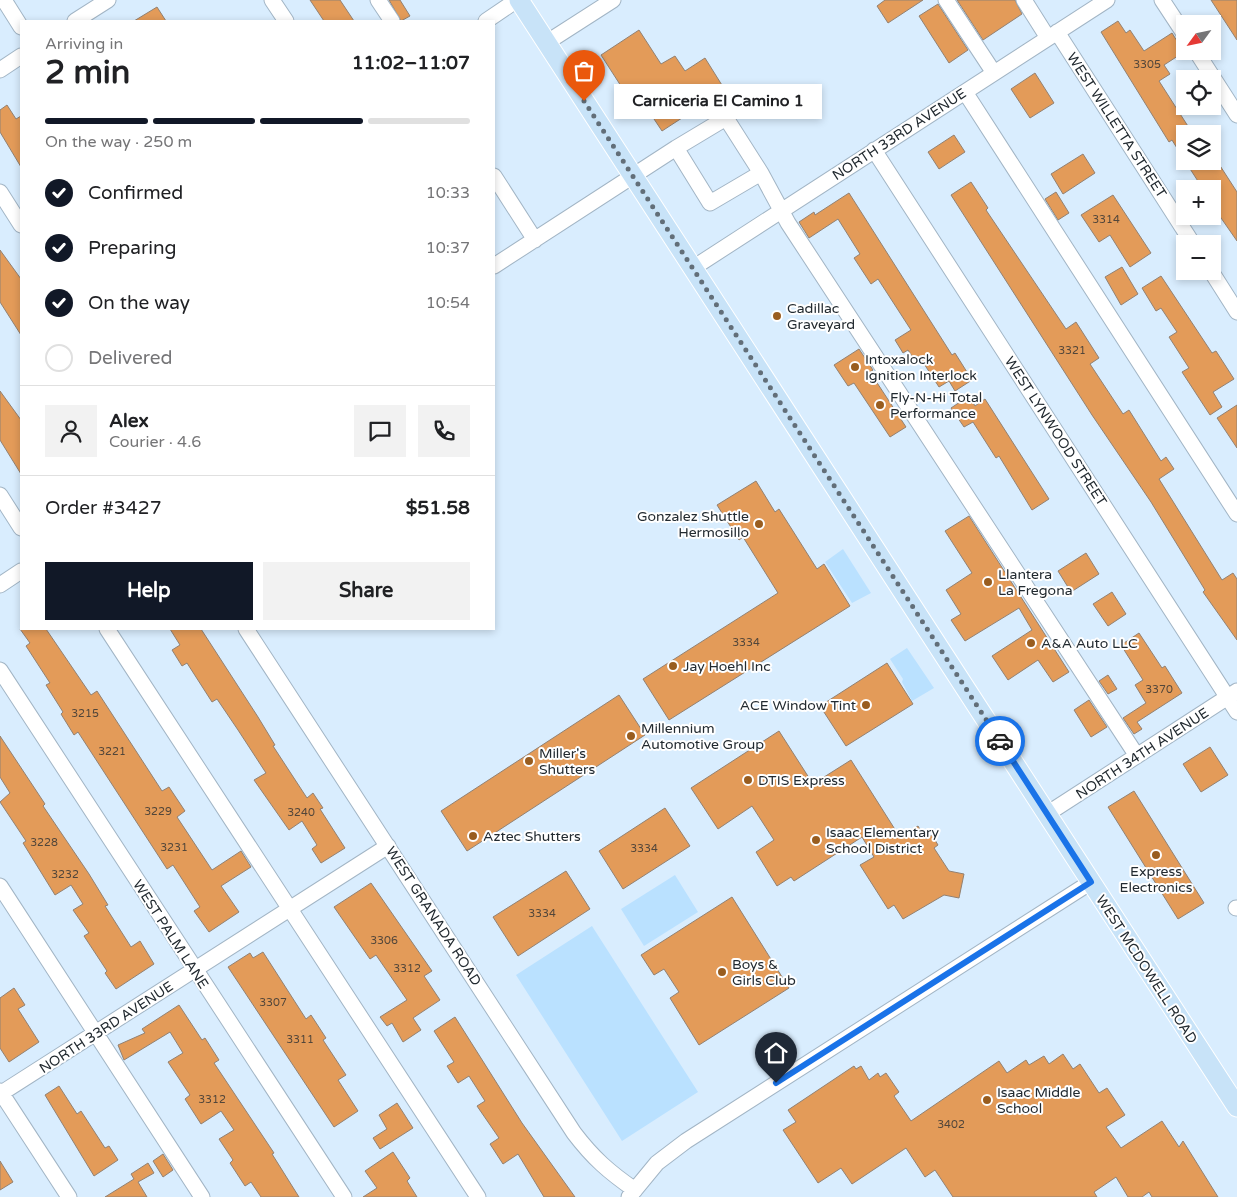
<!DOCTYPE html>
<meta charset="utf-8">
<style>
:root{--surface:#fff;--page:#f2f2f2;--text:#202124;--muted:#757577;--line:#e0e0e0;--accent:#111827}
body{margin:0;font-family:"Varela Round",sans-serif;background:var(--page);color:var(--text);height:100vh;display:flex;flex-direction:column;font-size:19px;white-space:nowrap}
*{box-sizing:border-box;margin:0}
p{font-size:16px;color:var(--muted)}
.icon{flex:none;width:28px;height:28px;fill:none;stroke:currentColor;stroke-width:2;stroke-linecap:round;stroke-linejoin:round}
.map{position:relative;flex:1;overflow:hidden}
.details{position:absolute;left:20px;top:20px;width:475px;height:610px;display:flex;flex-direction:column;background:var(--surface);border-radius:0px;box-shadow:0 2px 8px #0003}
.details>*{flex:none}
.needle{width:32px;rotate:237deg}
.controls{position:absolute;left:1176px;top:15px;display:grid;gap:10px}
.controls a{display:grid;place-items:center;width:45px;height:45px;border-radius:0px;background:var(--surface);box-shadow:0 2px 8px #0003;font-size:25px}
.pin{position:absolute;display:grid;place-items:center;width:42px;height:42px;color:#fff;margin:-51px -21px;border-radius:50% 50% 50% 0;rotate:-45deg;box-shadow:0 0 5px #0007}
.pin .icon{rotate:45deg}
.courier{position:absolute;display:grid;place-items:center;width:50px;height:50px;margin:-25px;border:4px solid #1a73e8;border-radius:50%;background:#fff;color:#222;box-shadow:0 1px 6px #0007}
.bubble{position:absolute;height:35px;border-radius:0px;background:var(--surface);box-shadow:0 2px 8px #0003;font-size:16px;font-weight:700;line-height:35px;text-align:center}
.summary em{font-style:normal;font-weight:700}
.summary div{display:flex;flex-direction:column-reverse}
.summary{display:flex;align-items:center;justify-content:space-between;height:85px;padding:0 25px}
h1{font-size:32px;font-weight:700;line-height:38px}
.bar{display:grid;grid-template-columns:repeat(4,1fr);gap:8px 5px;align-content:center;height:60px;padding:0 25px}
.bar i{height:6px;border-radius:4px;background:var(--line)}
.bar .current{background:var(--accent)}
.bar p{grid-column:span 4}
.line{display:flex;align-items:center;gap:12px;padding:0 25px;border-top:1px solid var(--line)}
.line div{flex:1}
.round{display:grid;place-items:center;flex:none;width:52px;height:52px;border-radius:0px;background:var(--page)}
ol{padding:0 25px;list-style:none}
li{display:flex;align-items:center;gap:15px;height:55px}
li p{margin-inline-start:auto}
li .icon{padding:5px;border-radius:50%;background:var(--accent);color:#fff;stroke-width:4}
li:last-child{color:var(--muted)}
li i{width:28px;height:28px;border:2px solid var(--line);border-radius:50%}
.button{display:flex;gap:10px;margin-top:auto;padding:10px 25px}
.button a{flex:1;height:58px;border-radius:0px;background:var(--accent);color:#fff;font-size:20px;font-weight:700;line-height:58px;text-align:center}
.button a+a{background:var(--page);color:var(--text)}
.map>svg:first-child{display:block}
.green{fill:#bae1ff}
.building{fill:#e39b59;stroke:#928172}
.lines{fill:none;stroke-linecap:round;stroke-linejoin:round}
.minor-casing{stroke:#a2b5c5;stroke-width:17}
.major-casing{stroke:#fff;stroke-width:21}
.minor{stroke:#fff;stroke-width:15}
.major{stroke:#c8e3f8;stroke-width:19}
.done{stroke:#626e78;stroke-width:5;stroke-dasharray:0 9}
.route{stroke:#1a73e8;stroke-width:6}
.poi-dot{fill:#995d1f;stroke:#fff;stroke-width:2}
.labels{text-anchor:middle;stroke-width:4;stroke-linejoin:round;paint-order:stroke}
.number-label{font-size:11px;fill:#52463a}
.street-label{font-size:14px;fill:#222a30;stroke:#fff}
.poi-label{font-size:14px;fill:#222a30;stroke:#fff;text-anchor:start}
</style>
<div class="map">
<svg width="1237" height="1197" viewBox="0 0 1237 1197">
<rect width="100%" height="100%" fill="#d9edfe"/>
<path class="green" d="M843 549 871 593 852 603 825 562Z
M907 648 934 688 912 701 902 682 903 679 890 659Z
M675 875 698 912 644 946 621 909Z
M592 926 698 1092 622 1141 516 975Z"/>
<path class="building" d="M310 0H340L354 21H324Z
M389 0H400L410 16 401 21Z
M885 0H923L888 23 877 6Z
M957 0H1015L1022 14 983 40Z
M1211 0H1237V40Z
M938 4 968 50 949 63 919 16Z
M157 7 166 21H134Z
M1118 21 1126 33 1130 30 1144 51 1172 33 1184 52 1164 65 1170 74 1159 81 1193 134H1185V161L1172 140 1169 142 1101 32Z
M639 30 661 64 675 56 685 71 705 58 725 90 662 131 638 95 630 100 601 55Z
M1035 73 1054 103 1030 118 1011 89Z
M7 105 16 119 21 116V167L0 132V110Z
M954 135 965 152 939 169 928 152Z
M1083 154 1095 173 1063 194 1051 174Z
M1185 161H1217L1237 192V241L1212 205V189H1203Z
M971 182 988 208 986 210 1066 329 1076 322 1099 358 1090 364 1123 414 1129 410 1161 461 1166 457 1174 469 1159 479 1222 580 1233 573 1237 579V640L1203 592 1205 590 1151 502 1092 415 951 195Z
M1056 192 1069 213 1058 220 1045 199Z
M849 193 952 355 955 353 972 380 955 391 949 381 939 387 919 356 914 359 908 350 903 353 895 340 911 330 878 279 871 284 854 258 860 254 838 219 809 238 799 222 814 212 815 215Z
M1113 195 1151 253 1130 267 1110 235 1099 242 1081 215Z
M0 250 21 279V335L0 302Z
M1122 267 1138 294 1121 305 1105 277Z
M1161 276 1212 353 1216 351 1234 379 1213 392 1222 407 1210 415 1182 372 1189 368 1169 337 1177 332 1161 308 1156 311 1142 288Z
M859 349 873 370 870 372 906 427 890 437 854 383 848 386 834 365Z
M0 391 21 420V474L0 440Z
M969 396 975 406 985 399 1049 499 1032 510 999 456 996 458 973 422 964 427 951 408Z
M1237 405V448L1217 418Z
M756 481 775 512 779 509 817 569 824 564 850 606 669 720 643 679 778 593 743 537 739 540 717 505Z
M969 516 1069 672 1053 682 1038 660 1008 680 992 656 1032 630 1019 608 965 641 951 620 961 614 946 590 972 573 945 531Z
M1086 553 1099 574 1071 592 1058 571Z
M1112 592 1126 614 1108 626 1093 604Z
M20 629H46L91 695 97 691 162 791 169 787 185 811 177 817 212 870 241 851 251 867 221 886 239 912 209 932 194 911 200 907 173 865 167 869 78 732 74 735 61 714 63 712 46 685 50 683 26 646 30 643Z
M170 629H201L258 717 275 745 273 746 307 798 313 793 323 808 320 809 345 848 321 863 312 849 317 845 302 821 289 830 254 780 266 773 238 730 217 699 212 702 187 663 182 666 172 650 180 645Z
M1139 633 1162 668 1165 666 1182 693 1137 722 1142 729 1134 734 1123 718 1146 703 1135 685 1143 680 1121 645Z
M887 663 913 704 846 746 820 706Z
M1108 675 1117 689 1108 694 1099 681Z
M619 695 645 735 467 851 441 811Z
M1089 700 1107 727 1091 737 1074 710Z
M779 731 813 784 851 760 896 831 898 830 902 836 918 826 926 839 932 835 938 845 934 848 949 871 964 874 959 898 944 895 903 919 894 905 888 909 860 865 874 857 862 837 794 881 791 877 777 886 756 852 774 840 752 806 718 829 691 788Z
M0 736 45 804 43 806 89 874 108 905 105 906 131 947 140 941 154 964 116 989 105 973 107 971 84 936 89 933 73 910 83 904 71 885 55 895 23 843 26 841 0 802 10 793 0 777Z
M1210 747 1228 775 1201 792 1183 764Z
M1134 791 1204 903 1178 919 1108 807Z
M665 808 690 846 623 889 599 851Z
M566 871 590 909 518 956 493 917Z
M371 883 432 971 424 976 440 1000 413 1018 421 1030 403 1042 392 1023 387 1026 380 1017 407 1000 376 955 370 959 334 907Z
M732 897 789 988 699 1045 670 998 679 992 664 969 654 975 641 955Z
M263 952 306 1019 311 1015 326 1038 323 1040 346 1075 338 1080 358 1111 334 1127 228 967 250 953 253 958Z
M14 988 25 1005 18 1009 39 1042 9 1062 0 1048V998Z
M179 1005 202 1040 205 1038 219 1060 214 1063 274 1153 272 1154 299 1197H261L251 1182 245 1186 230 1163 233 1160 219 1139 234 1130 221 1111 201 1124 185 1099 190 1095 168 1062 183 1053 170 1032 124 1060 118 1045 145 1033 142 1029Z
M455 1017 522 1123 575 1197H544L518 1154 503 1164 490 1144 499 1138 477 1106 485 1101 469 1076 458 1083 447 1066 454 1062 434 1031Z
M1063 1054 1073 1069 1080 1064 1099 1093 1107 1088 1125 1115 1106 1127 1121 1148 1162 1121 1179 1147 1183 1141 1218 1197H1152L1149 1192 1142 1197H1128L1116 1177 1094 1192 1097 1197H953L935 1170 925 1177 906 1148 852 1184 841 1168 818 1183 783 1130 796 1122 788 1110 854 1066 856 1069 861 1066 869 1080 878 1073 880 1077 886 1073 899 1092 894 1096 911 1121 999 1061 1007 1073 1026 1060 1029 1065 1044 1056 1049 1064Z
M59 1086 77 1114 81 1111 105 1148 109 1146 118 1160 94 1176 45 1095Z
M397 1103 413 1128 380 1149 373 1138 387 1129 379 1115Z
M393 1152 410 1178 407 1181 417 1197H363L377 1188 365 1171Z
M163 1154 173 1170 163 1177 153 1161Z
M0 1161 13 1182 0 1190Z
M148 1163 154 1173 138 1182 147 1197H105L134 1179 131 1174Z"/>
<g class="lines">
<defs>
<path id="minor" d="M4 0 21 27
M272 0 286 21
M378 0 392 21
M946 0 994 73
M1024 0 1048 38
M1162 0 1185 35
M75 21 108 0
M486 21 517 0
M1057 32 1193 244
M546 43 613 0
M1196 51 1237 115
M0 70 21 56
M965 92 1237 514
M676 148 726 118 761 173
M874 150 1237 712
M494 176 535 240
M0 192 21 225
M494 266 676 148 710 203 761 173 788 223 1137 756
M693 268 1107 0
M1211 271 1237 312
M0 495 21 528
M0 585 21 571
M107 629 478 1197
M246 629 574 1133C593 1158 609 1172 635 1190
M0 670 344 1197
M1047 814 1237 691
M0 886 202 1197
M1236 908H1237
M0 1091 69 1197
M0 1094 388 846
M629 1197 657 1163 686 1141 1091 882"/>
<path id="major" d="M519 0 1237 1107"/>
</defs>
<use href="#minor" class="minor-casing"/>
<use href="#major" class="major-casing"/>
<use href="#minor" class="minor"/>
<use href="#major" class="major"/>
</g>
<g class="lines">
<path class="done" d="M584 101 1000 741"/>
<path class="route" d="M776 1083 1091 882 1000 741"/>
</g>
<g class="poi-dot">
<circle cx="777" cy="316" r="5"/>
<circle cx="855" cy="367" r="5"/>
<circle cx="880" cy="405" r="5"/>
<circle cx="759" cy="524" r="5"/>
<circle cx="988" cy="582" r="5"/>
<circle cx="1031" cy="643" r="5"/>
<circle cx="673" cy="666" r="5"/>
<circle cx="866" cy="705" r="5"/>
<circle cx="631" cy="736" r="5"/>
<circle cx="529" cy="761" r="5"/>
<circle cx="748" cy="780" r="5"/>
<circle cx="473" cy="836" r="5"/>
<circle cx="816" cy="840" r="5"/>
<circle cx="1156" cy="855" r="5"/>
<circle cx="722" cy="972" r="5"/>
<circle cx="987" cy="1100" r="5"/>
</g>
<g class="labels">
<g class="number-label">
<text x="1147" y="68">3305</text>
<text x="1106" y="223">3314</text>
<text x="1072" y="354">3321</text>
<text x="746" y="646">3334</text>
<text x="1159" y="693">3370</text>
<text x="85" y="717">3215</text>
<text x="112" y="755">3221</text>
<text x="158" y="815">3229</text>
<text x="301" y="816">3240</text>
<text x="44" y="846">3228</text>
<text x="174" y="851">3231</text>
<text x="644" y="852">3334</text>
<text x="65" y="878">3232</text>
<text x="542" y="917">3334</text>
<text x="384" y="944">3306</text>
<text x="407" y="972">3312</text>
<text x="273" y="1006">3307</text>
<text x="300" y="1043">3311</text>
<text x="212" y="1103">3312</text>
<text x="951" y="1128">3402</text>
</g>
<g class="street-label">
<text transform="translate(1117 125) rotate(57)" y="5">WEST WILLETTA STREET</text>
<text transform="translate(899 134) rotate(-33)" y="5">NORTH 33RD AVENUE</text>
<text transform="translate(1056 431) rotate(57)" y="5">WEST LYNWOOD STREET</text>
<text transform="translate(1142 753) rotate(-33)" y="5">NORTH 34TH AVENUE</text>
<text transform="translate(434 916) rotate(57)" y="5">WEST GRANADA ROAD</text>
<text transform="translate(171 934) rotate(57)" y="5">WEST PALM LANE</text>
<text transform="translate(1147 969) rotate(57)" y="5">WEST MCDOWELL ROAD</text>
<text transform="translate(106 1027) rotate(-33)" y="5">NORTH 33RD AVENUE</text>
</g>
<g class="poi-label">
<text x="787" y="313">Cadillac<tspan x="787" dy="16">Graveyard</tspan></text>
<text x="865" y="364">Intoxalock<tspan x="865" dy="16">Ignition Interlock</tspan></text>
<text x="890" y="402">Fly-N-Hi Total<tspan x="890" dy="16">Performance</tspan></text>
<text x="749" y="521" text-anchor="end">Gonzalez Shuttle<tspan x="749" dy="16">Hermosillo</tspan></text>
<text x="998" y="579">Llantera<tspan x="998" dy="16">La Fregona</tspan></text>
<text x="1041" y="648">A&amp;A Auto LLC</text>
<text x="683" y="671">Jay Hoehl Inc</text>
<text x="856" y="710" text-anchor="end">ACE Window Tint</text>
<text x="641" y="733">Millennium<tspan x="641" dy="16">Automotive Group</tspan></text>
<text x="539" y="758">Miller's<tspan x="539" dy="16">Shutters</tspan></text>
<text x="758" y="785">DTIS Express</text>
<text x="826" y="837">Isaac Elementary<tspan x="826" dy="16">School District</tspan></text>
<text x="483" y="841">Aztec Shutters</text>
<text x="1156" y="876" text-anchor="middle">Express<tspan x="1156" dy="16">Electronics</tspan></text>
<text x="732" y="969">Boys &amp;<tspan x="732" dy="16">Girls Club</tspan></text>
<text x="997" y="1097">Isaac Middle<tspan x="997" dy="16">School</tspan></text>
</g>
</g>
</svg>
<div class="controls">
<a><svg class="needle" viewBox="-14 -14 28 28"><path d="M0-13l5 13h-10z" fill="#e53935"/><path d="M0 13l5-13h-10z" fill="#757577"/></svg></a>
<a><svg class="icon" aria-label="locate" viewBox="0 0 24 24"><circle cx="12" cy="12" r="6"/><path d="M12 2v4M12 18v4M2 12h4M18 12h4"/></svg></a>
<a><svg class="icon" aria-label="layers" viewBox="0 0 24 24"><path d="M12 4l9 5-9 5-9-5zM3 14l9 5 9-5"/></svg></a>
<a>+</a>
<a>−</a>
</div>
<div class="pin" style="left:584px;top:101px;background:#ea580c"><svg class="icon" aria-label="bag" viewBox="0 0 24 24"><path d="M5 8h14l-1 12H6zM9 8a3 3 0 0 1 6 0"/></svg></div>
<div class="pin" style="left:776px;top:1083px;background:#1f2937"><svg class="icon" aria-label="home" viewBox="0 0 24 24"><path d="M3 11l9-7 9 7M6 9v11h12V9"/></svg></div>
<div class="courier" style="left:1000px;top:741px"><svg class="icon" aria-label="car" viewBox="0 0 24 24"><path d="M5 17H2v-5l4-1 3-4h7l3 4 3 1v5h-3M9 17h6M6 11h13"/><circle cx="7" cy="17" r="2"/><circle cx="17" cy="17" r="2"/></svg></div>
<div class="bubble" style="left:614px;top:84px;width:208px">Carniceria El Camino 1</div>
<section class="details">
<div class="summary"><div><h1>2 min</h1><p>Arriving in</p></div><em>11:02–11:07</em></div>
<div class="bar"><i class="current"></i><i class="current"></i><i class="current"></i><i></i><p>On the way · 250 m</p></div>
<ol>
<li><svg class="icon" aria-label="check" viewBox="0 0 24 24"><path d="M5 12l5 5 9-10"/></svg>Confirmed<p>10:33</p></li>
<li><svg class="icon" aria-label="check" viewBox="0 0 24 24"><path d="M5 12l5 5 9-10"/></svg>Preparing<p>10:37</p></li>
<li><svg class="icon" aria-label="check" viewBox="0 0 24 24"><path d="M5 12l5 5 9-10"/></svg>On the way<p>10:54</p></li>
<li><i></i>Delivered</li>
</ol>
<div class="line" style="height:90px"><a class="round"><svg class="icon" aria-label="person" viewBox="0 0 24 24"><circle cx="12" cy="8" r="4"/><path d="M4 21q1-7 8-7t8 7"/></svg></a><div><b>Alex</b><p>Courier · 4.6</p></div><a class="round"><svg class="icon" aria-label="chat" viewBox="0 0 24 24"><path d="M4 5h16v11H9l-5 4z"/></svg></a><a class="round"><svg class="icon" aria-label="phone" viewBox="0 0 24 24"><path d="M5 4h4l2 5-3 2q2 4 5 5l2-3 5 2v4C11 20 4 13 5 4z"/></svg></a></div>
<div class="line" style="height:65px"><div>Order #3427</div><b>$51.58</b></div>
<div class="button"><a>Help</a><a>Share</a></div>
</section>
</div>
